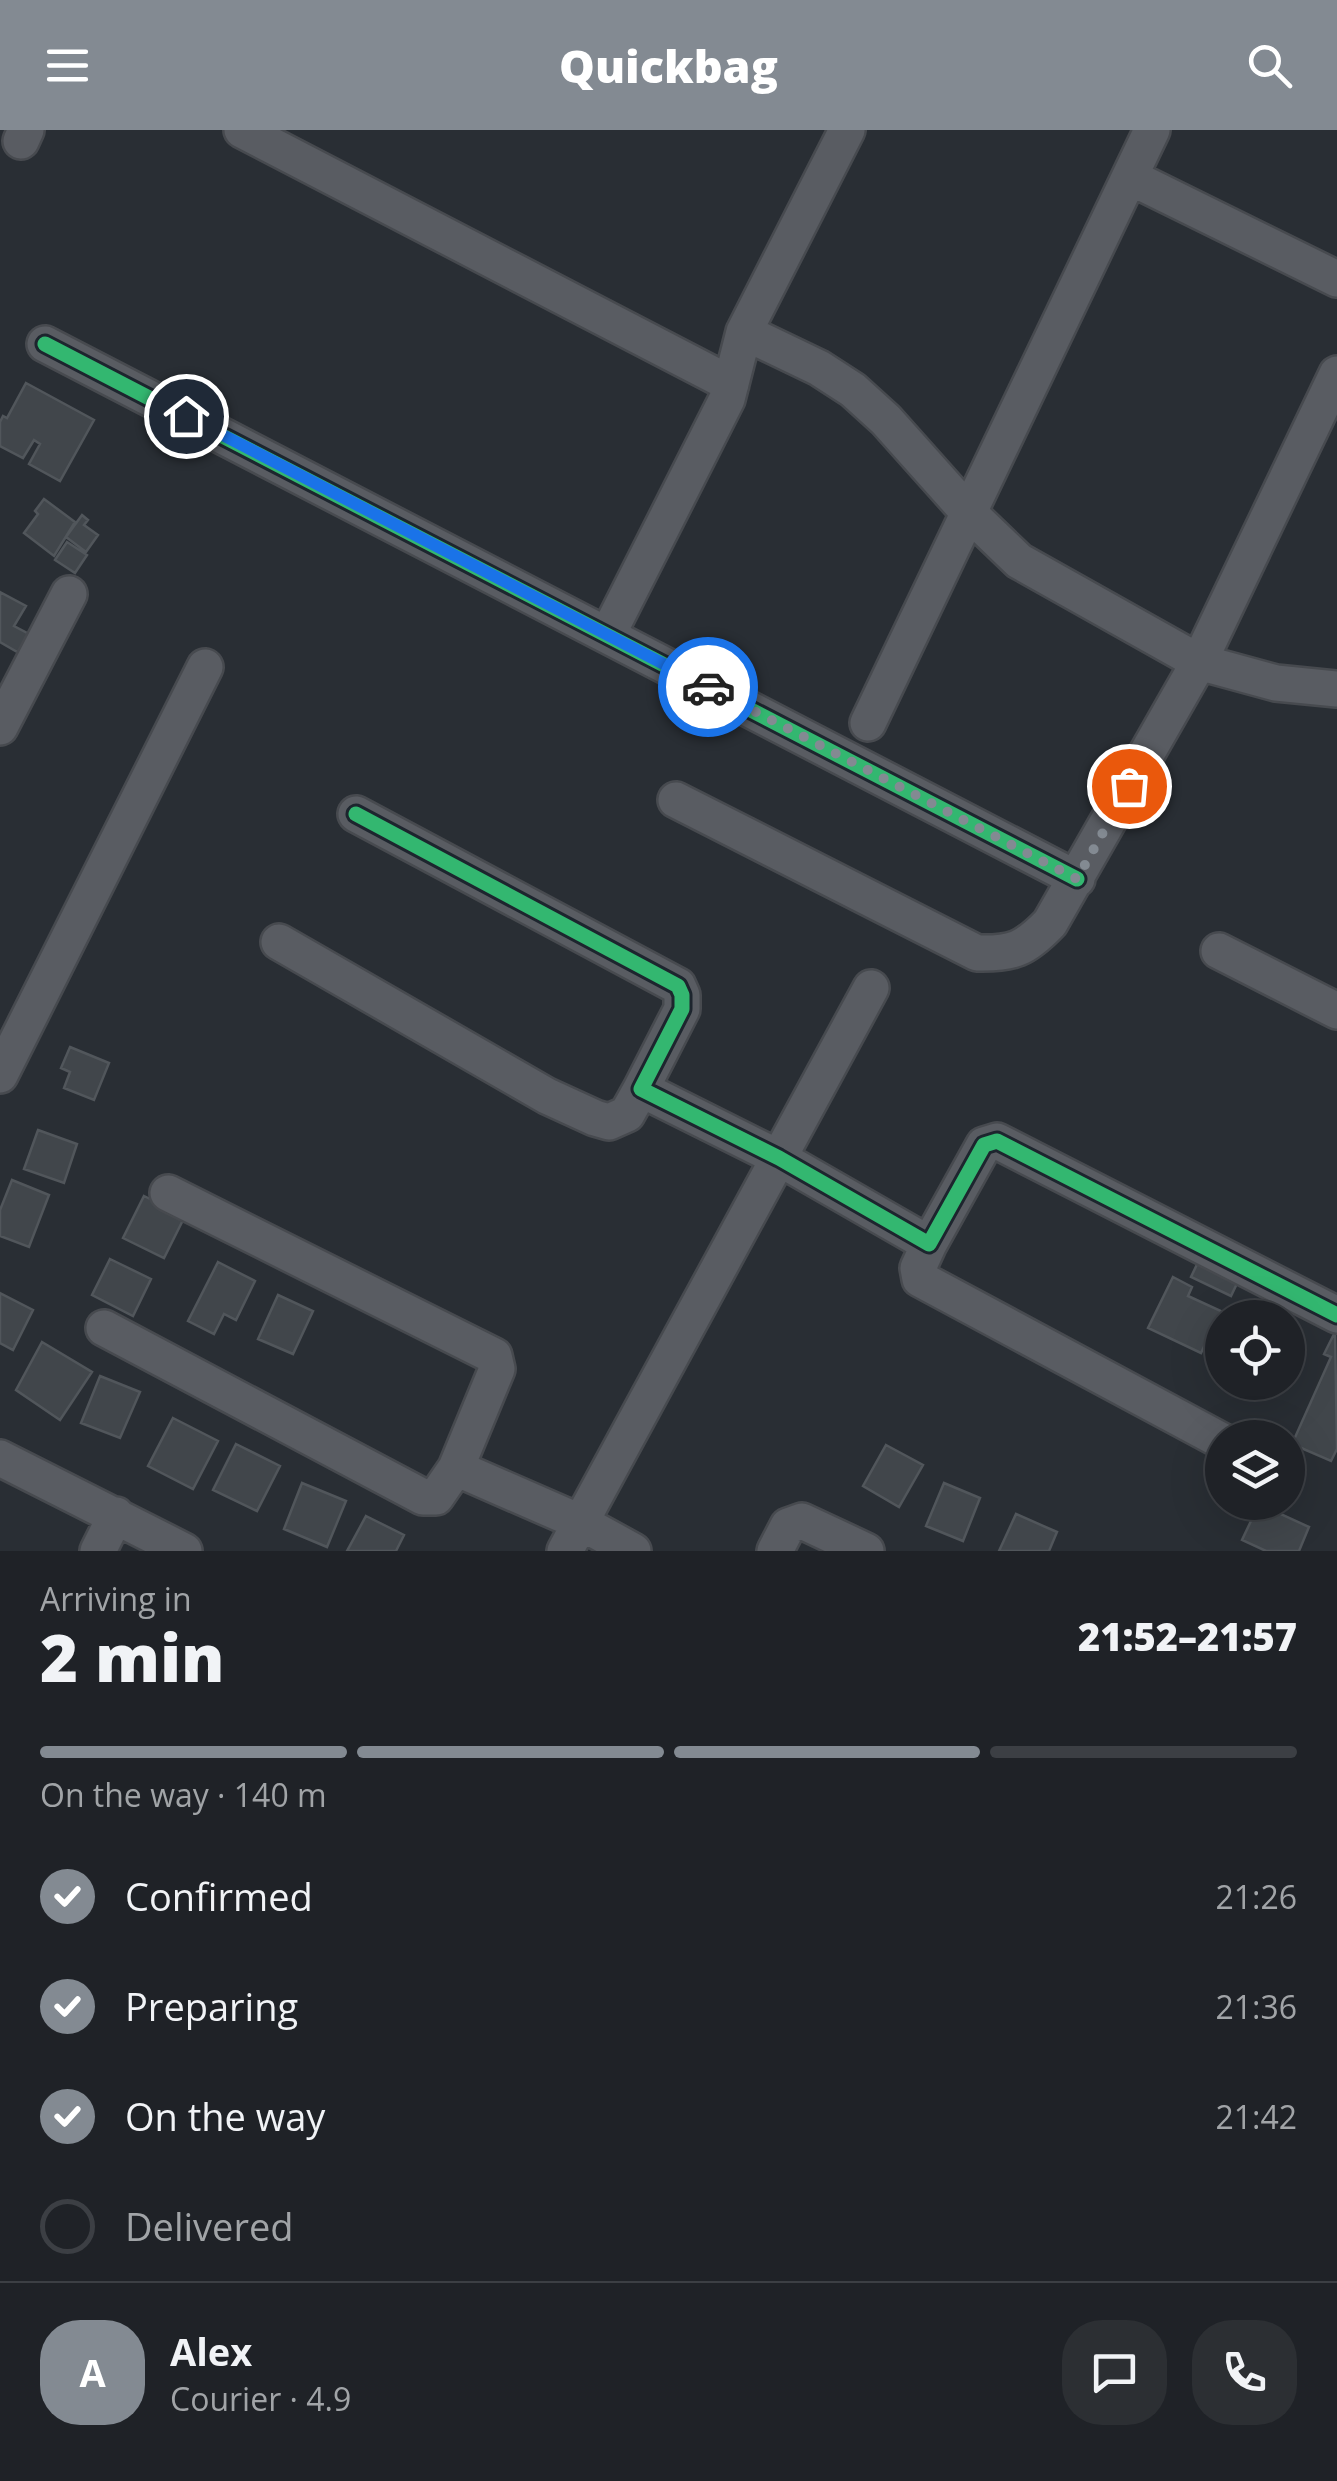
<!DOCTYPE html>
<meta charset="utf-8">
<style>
:root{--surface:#1f2227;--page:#2c2f33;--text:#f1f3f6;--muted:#a1a4a7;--line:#3c3f44;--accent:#838a92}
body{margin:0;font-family:"Open Sans",sans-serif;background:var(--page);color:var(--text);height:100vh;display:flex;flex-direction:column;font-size:38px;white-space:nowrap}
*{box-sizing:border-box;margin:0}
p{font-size:32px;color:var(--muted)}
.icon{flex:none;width:55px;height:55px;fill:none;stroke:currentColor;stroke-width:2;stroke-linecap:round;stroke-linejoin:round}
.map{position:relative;height:1421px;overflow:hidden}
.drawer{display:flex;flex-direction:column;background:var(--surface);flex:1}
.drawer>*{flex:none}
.tools{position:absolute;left:1205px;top:1170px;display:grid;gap:20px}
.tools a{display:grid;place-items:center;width:100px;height:100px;border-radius:50%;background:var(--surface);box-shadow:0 10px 40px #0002,0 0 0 2px var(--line);font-size:50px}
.pin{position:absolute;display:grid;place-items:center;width:85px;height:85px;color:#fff;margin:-42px;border:5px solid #fff;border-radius:50%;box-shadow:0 2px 10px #0007}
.courier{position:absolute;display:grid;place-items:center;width:100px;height:100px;margin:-50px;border:8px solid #1a73e8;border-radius:50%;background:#fff;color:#222;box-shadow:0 2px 12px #0007}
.overview em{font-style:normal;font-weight:800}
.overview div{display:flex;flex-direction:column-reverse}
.overview{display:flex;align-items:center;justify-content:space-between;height:170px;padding:0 40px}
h1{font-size:65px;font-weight:800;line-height:75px}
.bar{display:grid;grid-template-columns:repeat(4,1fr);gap:15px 10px;align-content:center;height:120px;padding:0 40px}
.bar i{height:12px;border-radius:8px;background:var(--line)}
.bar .current{background:var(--accent)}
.bar p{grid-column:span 4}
.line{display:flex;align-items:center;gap:25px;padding:0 40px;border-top:2px solid var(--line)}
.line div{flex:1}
.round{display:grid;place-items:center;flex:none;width:105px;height:105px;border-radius:40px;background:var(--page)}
ol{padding:0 40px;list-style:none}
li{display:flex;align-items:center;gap:30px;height:110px}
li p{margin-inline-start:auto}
li .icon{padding:10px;border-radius:50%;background:var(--accent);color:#fff;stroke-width:4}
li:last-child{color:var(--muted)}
li i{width:55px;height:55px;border:5px solid var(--line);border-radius:50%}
header{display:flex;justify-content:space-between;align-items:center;height:130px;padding:0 40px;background:var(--accent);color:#fff;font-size:45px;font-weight:800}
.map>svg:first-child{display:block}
.building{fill:#41464b;stroke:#51565b;stroke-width:2.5}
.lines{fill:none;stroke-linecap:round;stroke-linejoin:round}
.minor-casing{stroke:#474a4f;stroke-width:40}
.minor{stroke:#595c62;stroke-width:35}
.cycleway-casing{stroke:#1d252e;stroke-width:21}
.cycleway{stroke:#33b770;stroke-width:15}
.done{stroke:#838a92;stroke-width:10;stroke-dasharray:0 18}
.route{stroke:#1a73e8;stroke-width:12}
</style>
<header><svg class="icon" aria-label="menu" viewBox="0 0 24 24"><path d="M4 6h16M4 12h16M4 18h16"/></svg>Quickbag<svg class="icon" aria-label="search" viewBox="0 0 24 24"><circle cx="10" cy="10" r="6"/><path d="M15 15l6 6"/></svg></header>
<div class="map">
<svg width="1337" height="1421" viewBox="0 0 1337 1421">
<rect width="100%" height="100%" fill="#292e34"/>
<path class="building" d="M26 253 94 290 60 351 29 334 40 314 34 310 23 328 0 316V292L3 286 7 288Z
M44 369 75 392 54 426 24 403 38 384 35 381Z
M82 385 88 390 84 395 98 405 86 422 66 407Z
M67 412 87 425 75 443 55 430Z
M0 462 26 476 14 496 29 504 19 523 0 512Z
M70 917 109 933 94 970 64 958 70 942 61 938Z
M38 1000 77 1014 64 1053 24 1039Z
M12 1050 49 1065 29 1117 0 1106V1080Z
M144 1066 185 1086 164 1128 123 1108Z
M1201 1126 1241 1145 1231 1166 1191 1147Z
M110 1129 151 1149 133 1186 92 1165Z
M218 1132 255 1151 236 1190 224 1184 214 1204 188 1191Z
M1173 1147 1192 1157 1188 1166 1221 1181 1201 1223 1148 1198Z
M0 1163 33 1180 13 1220 0 1213Z
M278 1165 313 1181 293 1224 258 1209Z
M1222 1193V1230L1207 1222Z
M1335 1202 1337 1319 1331 1331 1292 1314 1331 1227 1324 1224Z
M42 1212 92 1242 60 1290 16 1260Z
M100 1246 140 1262 120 1308 81 1293Z
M173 1288 218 1311 193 1359 148 1336Z
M236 1314 280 1336 257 1381 213 1360Z
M886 1315 923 1335 899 1377 863 1356Z
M302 1353 346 1371 327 1417 284 1399Z
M944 1353 980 1368 963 1411 926 1396Z
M1259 1374 1309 1397 1299 1421H1266L1242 1410Z
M1016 1384 1057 1402 1049 1421H999Z
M366 1386 404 1405 396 1421H347Z"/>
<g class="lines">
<defs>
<path id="minor" d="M242 0 731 254
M21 11 26 0
M1130 47 1337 149
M744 202 819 238 853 260 886 290 968 382 1019 431 1199 532 1276 553 1337 559
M45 214 1077 749
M608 504 727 269 744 202 847 0
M868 593 1152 0
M0 597 69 464
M676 670 977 823C1013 824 1025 819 1050 793L1199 532 1337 244
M356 684 678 856 682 865V879L641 959 779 1028 929 1114 984 1015 997 1011 1337 1185
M279 812 547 966 595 988 609 992 627 984 641 959
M1219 821 1337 881
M0 945 205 537
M168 1063 494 1226 497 1239 456 1338
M929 1114 918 1138 920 1149 1222 1311
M104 1198 423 1367H436L456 1338 582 1393 633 1421
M0 1328 184 1421
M98 1421 116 1385
M565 1421 871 858
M775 1421 788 1396 802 1391 866 1421"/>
</defs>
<use href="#minor" class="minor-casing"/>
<use href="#minor" class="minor"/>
<defs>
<path id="cycleway" d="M45 214 1077 749
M356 684 678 856 682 865V879L641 959 779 1028 929 1114 984 1015 997 1011 1337 1185"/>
</defs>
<use href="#cycleway" class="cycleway-casing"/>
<use href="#cycleway" class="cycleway"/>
</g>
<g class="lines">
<path class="done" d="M708 557 1077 749 1129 656"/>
<path class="route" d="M186 286 708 557"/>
</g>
</svg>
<div class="tools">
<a><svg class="icon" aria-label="locate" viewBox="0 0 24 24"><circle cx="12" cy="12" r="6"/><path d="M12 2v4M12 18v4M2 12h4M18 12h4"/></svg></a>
<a><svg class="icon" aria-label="layers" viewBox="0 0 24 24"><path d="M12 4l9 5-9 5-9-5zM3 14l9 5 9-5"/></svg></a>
</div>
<div class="pin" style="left:1129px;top:656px;background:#ea580c"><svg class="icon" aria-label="bag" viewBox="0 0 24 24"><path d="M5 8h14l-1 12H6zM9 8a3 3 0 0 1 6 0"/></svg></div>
<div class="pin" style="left:186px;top:286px;background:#1f2937"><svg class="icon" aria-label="home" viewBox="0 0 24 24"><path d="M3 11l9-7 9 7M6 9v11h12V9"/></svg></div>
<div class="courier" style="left:708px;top:557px"><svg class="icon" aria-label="car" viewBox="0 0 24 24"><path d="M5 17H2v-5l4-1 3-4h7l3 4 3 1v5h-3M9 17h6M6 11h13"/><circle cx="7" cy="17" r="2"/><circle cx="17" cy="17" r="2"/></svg></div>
</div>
<section class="drawer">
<div class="overview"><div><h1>2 min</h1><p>Arriving in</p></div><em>21:52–21:57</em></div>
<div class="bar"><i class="current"></i><i class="current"></i><i class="current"></i><i></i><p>On the way · 140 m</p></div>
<ol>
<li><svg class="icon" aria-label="check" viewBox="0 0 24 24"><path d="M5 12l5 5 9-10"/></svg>Confirmed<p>21:26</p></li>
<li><svg class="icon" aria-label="check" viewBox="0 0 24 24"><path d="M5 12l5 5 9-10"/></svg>Preparing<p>21:36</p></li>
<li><svg class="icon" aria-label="check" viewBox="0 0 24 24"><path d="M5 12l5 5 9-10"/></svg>On the way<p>21:42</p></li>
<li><i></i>Delivered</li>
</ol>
<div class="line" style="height:180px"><b class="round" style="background:var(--accent);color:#fff">A</b><div><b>Alex</b><p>Courier · 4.9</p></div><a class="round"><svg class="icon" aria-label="chat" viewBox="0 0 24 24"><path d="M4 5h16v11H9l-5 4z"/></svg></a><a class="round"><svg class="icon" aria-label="phone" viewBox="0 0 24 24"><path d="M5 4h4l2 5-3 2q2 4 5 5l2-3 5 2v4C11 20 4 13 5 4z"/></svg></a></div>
</section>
